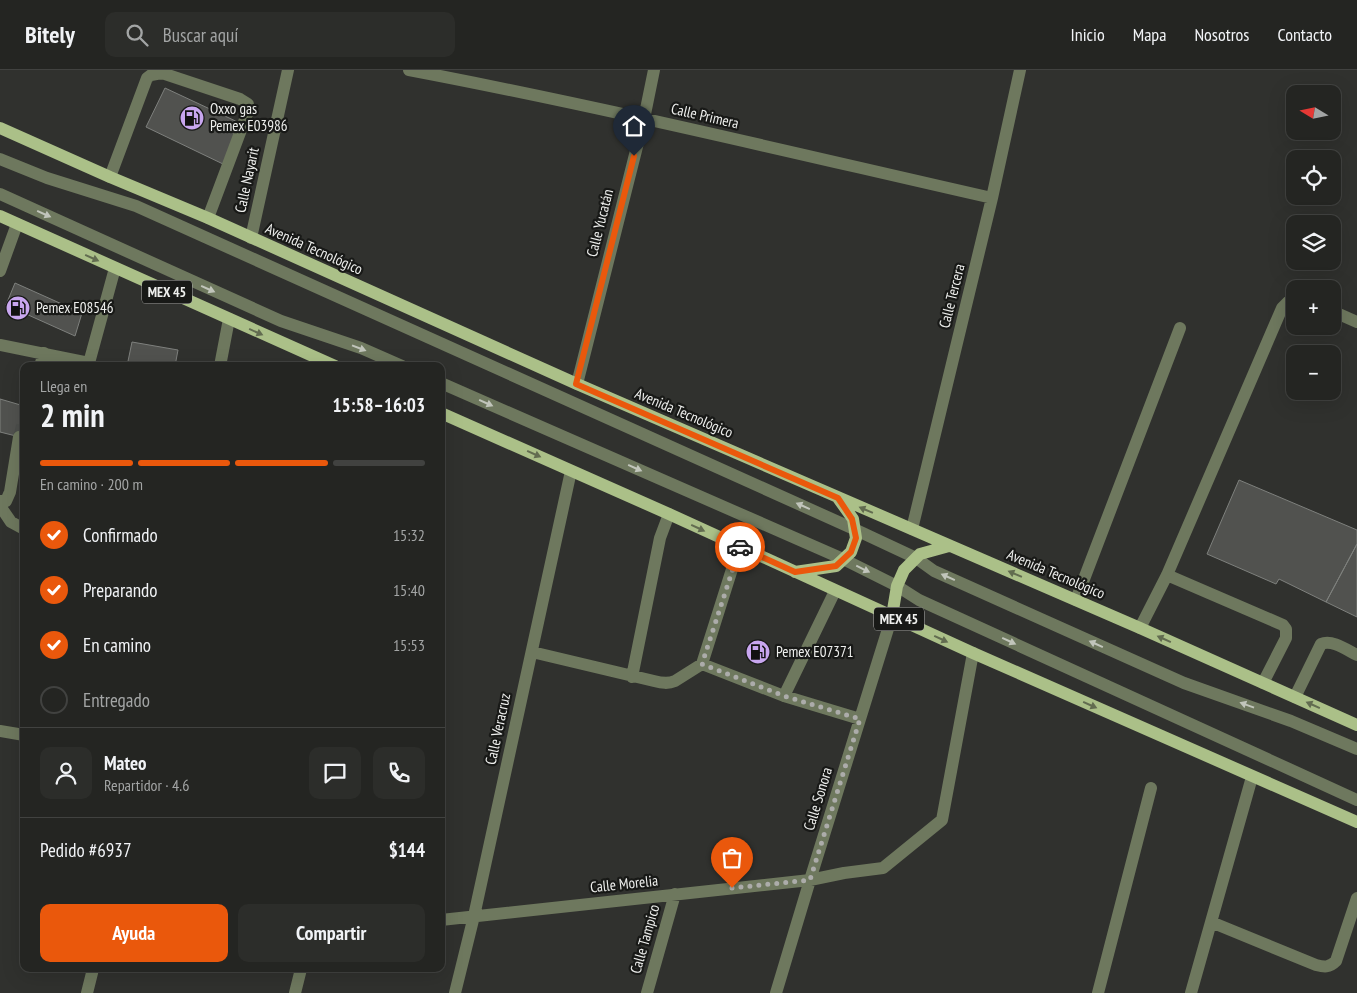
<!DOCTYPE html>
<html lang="es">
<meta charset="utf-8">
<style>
:root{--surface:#242522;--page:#2c2d2a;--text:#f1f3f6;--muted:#a3a5a5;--line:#414240;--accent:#ea580c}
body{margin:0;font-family:"PT Sans Narrow",sans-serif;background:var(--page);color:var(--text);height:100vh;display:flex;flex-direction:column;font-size:19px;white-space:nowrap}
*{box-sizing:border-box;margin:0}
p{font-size:16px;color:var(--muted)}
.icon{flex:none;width:28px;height:28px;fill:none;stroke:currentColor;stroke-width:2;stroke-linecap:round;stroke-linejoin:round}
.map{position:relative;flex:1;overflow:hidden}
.drawer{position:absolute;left:20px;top:292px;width:425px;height:610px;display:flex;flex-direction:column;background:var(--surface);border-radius:10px;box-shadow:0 5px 20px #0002,0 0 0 1px var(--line)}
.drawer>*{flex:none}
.needle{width:32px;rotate:280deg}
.buttons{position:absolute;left:1286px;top:15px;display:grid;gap:10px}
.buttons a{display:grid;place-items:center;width:55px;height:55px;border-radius:10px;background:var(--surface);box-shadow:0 5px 20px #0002,0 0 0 1px var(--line);font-size:25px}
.pin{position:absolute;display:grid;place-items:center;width:42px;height:42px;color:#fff;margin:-51px -21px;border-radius:50% 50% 50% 0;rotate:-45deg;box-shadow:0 0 5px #0007}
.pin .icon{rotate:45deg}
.courier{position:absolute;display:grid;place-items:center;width:50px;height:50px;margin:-25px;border:4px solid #ea580c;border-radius:50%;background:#fff;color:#222;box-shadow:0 1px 6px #0007}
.overview em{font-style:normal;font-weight:600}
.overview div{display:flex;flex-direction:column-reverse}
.overview{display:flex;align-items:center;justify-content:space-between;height:85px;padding:0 20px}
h1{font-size:32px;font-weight:600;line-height:38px}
.bar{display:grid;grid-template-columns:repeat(4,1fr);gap:8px 5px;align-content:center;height:60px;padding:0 20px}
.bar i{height:6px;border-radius:4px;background:var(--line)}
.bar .selected{background:var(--accent)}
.bar p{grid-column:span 4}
.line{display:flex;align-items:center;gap:12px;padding:0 20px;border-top:1px solid var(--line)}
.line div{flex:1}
.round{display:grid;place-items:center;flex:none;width:52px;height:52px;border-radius:10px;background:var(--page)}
ol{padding:0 20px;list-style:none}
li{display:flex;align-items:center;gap:15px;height:55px}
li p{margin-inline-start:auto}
li .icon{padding:5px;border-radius:50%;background:var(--accent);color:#fff;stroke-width:4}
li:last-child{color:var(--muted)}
li i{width:28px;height:28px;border:2px solid var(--line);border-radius:50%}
.primary-button{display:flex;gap:10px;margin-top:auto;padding:10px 20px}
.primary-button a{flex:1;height:58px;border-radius:10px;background:var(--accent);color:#fff;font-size:20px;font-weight:600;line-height:58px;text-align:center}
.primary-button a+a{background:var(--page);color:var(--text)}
header{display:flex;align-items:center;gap:30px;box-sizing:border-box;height:70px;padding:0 25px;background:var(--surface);border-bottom:1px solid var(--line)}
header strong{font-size:24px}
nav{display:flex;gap:28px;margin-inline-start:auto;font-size:18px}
.search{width:350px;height:45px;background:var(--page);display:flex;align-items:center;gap:12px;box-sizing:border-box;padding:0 18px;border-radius:10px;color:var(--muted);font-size:19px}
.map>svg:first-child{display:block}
.building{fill:#51524f;stroke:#7e807d}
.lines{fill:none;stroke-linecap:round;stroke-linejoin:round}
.minor-tunnel{stroke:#4c4e4b;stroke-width:12;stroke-dasharray:12 6;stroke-linecap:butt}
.minor{stroke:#6e785e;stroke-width:12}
.major{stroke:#abc088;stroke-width:12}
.oneway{fill:#c1c5bb}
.oneway2{fill:#626c50}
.done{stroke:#acacaa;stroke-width:5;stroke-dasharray:0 9}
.route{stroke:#ea580c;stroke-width:6}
.labels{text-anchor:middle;stroke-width:4.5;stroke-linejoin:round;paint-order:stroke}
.shield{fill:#181917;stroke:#aeafad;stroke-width:1}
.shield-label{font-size:14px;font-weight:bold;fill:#eeefed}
.poi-label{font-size:15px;fill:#eeefed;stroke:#181917;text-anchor:start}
.street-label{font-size:15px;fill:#eeefed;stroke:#181917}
</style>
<header>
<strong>Bitely</strong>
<div class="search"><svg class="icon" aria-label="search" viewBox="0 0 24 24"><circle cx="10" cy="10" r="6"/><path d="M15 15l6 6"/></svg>Buscar aquí</div>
<nav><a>Inicio</a><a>Mapa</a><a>Nosotros</a><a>Contacto</a></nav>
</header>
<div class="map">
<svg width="1357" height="923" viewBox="0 0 1357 923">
<rect width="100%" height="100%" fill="#30312e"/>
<path class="building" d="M165 18 242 54 223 94 146 57Z
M15 213 82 243 75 266 6 235Z
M132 272 178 280 175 296H127Z
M0 329 24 336V368L0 362Z
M1239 410 1357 460V474L1326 532 1279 509 1276 514 1207 484Z
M1357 474V547L1326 532Z"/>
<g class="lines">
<path class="minor-tunnel" d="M19 367 24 350"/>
<path class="minor" d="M409 0C604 37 798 84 992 128
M0 89 47 108 136 136 854 459 916 488 934 501 1184 613 1291 651 1357 679
M110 107 147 8 151 5 162 3 240 29 248 34 247 44 208 148
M0 124 281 251 361 278 402 296
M251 168 288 0
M0 201 17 154
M1332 241 1357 252
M0 275 89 293
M40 296 44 283
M90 296 89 293 115 198
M220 296 229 249
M441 313 843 489 897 516 919 530 1357 730
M577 314 644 49 654 0
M0 431H6L10 422 19 367
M0 436 11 452 24 459
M912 459 992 128 1020 0
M1167 505 1283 555 1286 559V568L1263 613
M1076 530 1180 258
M1140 558 1167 505 1282 238 1288 232 1295 229
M532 582 654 611C662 613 668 614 675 611L702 594 739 477
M702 594 784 626 860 649
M632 607 660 468 669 444
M784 626 835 521
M1295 627 1321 574C1332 569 1347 580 1357 585
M0 661 24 665
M441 850 810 810 844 803 883 798 942 750 973 583
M1211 852 1316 895C1324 897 1329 898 1336 891L1357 828
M87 923 93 899
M295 923 301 899
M455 923 474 846 571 401
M647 923 675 824
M776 923 810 810 892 546
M1098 923 1151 718
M1191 923 1252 707"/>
<path class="major" d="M0 58 110 107 208 148 577 314 1140 558 1357 655
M0 146 335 296
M441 343 669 444 973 583 1357 752
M795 502 836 496 851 482 856 468 853 449 838 428
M892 546 897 516 904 500 920 484 949 476"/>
</g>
<defs><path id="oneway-solid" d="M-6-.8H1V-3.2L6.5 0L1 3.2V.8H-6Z" transform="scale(1.25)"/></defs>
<g class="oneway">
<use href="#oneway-solid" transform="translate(44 144) rotate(24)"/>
<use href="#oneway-solid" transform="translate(208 219) rotate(24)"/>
<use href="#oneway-solid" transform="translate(359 278) rotate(21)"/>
<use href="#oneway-solid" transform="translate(486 333) rotate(24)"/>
<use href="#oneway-solid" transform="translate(635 398) rotate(24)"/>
<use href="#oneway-solid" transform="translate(803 436) rotate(-156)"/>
<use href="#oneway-solid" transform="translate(863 499) rotate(26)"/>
<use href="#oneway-solid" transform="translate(948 507) rotate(-156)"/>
<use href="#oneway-solid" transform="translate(1009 571) rotate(25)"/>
<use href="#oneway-solid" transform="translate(1096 574) rotate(-156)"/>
<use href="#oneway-solid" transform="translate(1247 635) rotate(-160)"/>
</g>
<g class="oneway2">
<use href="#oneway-solid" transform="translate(92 188) rotate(24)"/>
<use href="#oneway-solid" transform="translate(256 262) rotate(24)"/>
<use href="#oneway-solid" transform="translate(534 384) rotate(24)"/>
<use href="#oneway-solid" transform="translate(866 440) rotate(-157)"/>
<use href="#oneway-solid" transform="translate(698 458) rotate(25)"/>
<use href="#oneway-solid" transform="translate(1015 504) rotate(-157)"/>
<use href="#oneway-solid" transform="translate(941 569) rotate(25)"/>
<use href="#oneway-solid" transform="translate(1164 569) rotate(-156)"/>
<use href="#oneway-solid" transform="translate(1090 635) rotate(24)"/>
<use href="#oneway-solid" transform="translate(1313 635) rotate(-156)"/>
</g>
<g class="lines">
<path class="done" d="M732 818 810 810 860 649 784 626 702 594 740 477"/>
<path class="route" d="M634 86 576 314 838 428 852 449 856 468 851 482 836 496 795 502 740 477"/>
</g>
<defs>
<symbol id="fuel-disc" viewBox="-11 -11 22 22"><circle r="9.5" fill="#c8a6ef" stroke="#181917"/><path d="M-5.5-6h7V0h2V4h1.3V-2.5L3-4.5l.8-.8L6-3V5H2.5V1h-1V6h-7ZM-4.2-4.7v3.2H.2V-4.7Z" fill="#111"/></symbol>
</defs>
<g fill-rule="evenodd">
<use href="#fuel-disc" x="178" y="34" width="28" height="28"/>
<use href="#fuel-disc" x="4" y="224" width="28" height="28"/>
<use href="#fuel-disc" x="744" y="568" width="28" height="28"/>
</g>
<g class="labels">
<g class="shield">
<rect x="142" y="210.5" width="50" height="23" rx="4"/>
<rect x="874" y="537.5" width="50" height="23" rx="4"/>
</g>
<g class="shield-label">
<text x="167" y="227">MEX 45</text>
<text x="899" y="554">MEX 45</text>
</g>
<g class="poi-label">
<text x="210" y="44">Oxxo gas<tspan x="210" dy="17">Pemex E03986</tspan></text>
<text x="36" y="243">Pemex E08546</text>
<text x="776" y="587">Pemex E07371</text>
</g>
<g class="street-label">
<text transform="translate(705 46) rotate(13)" y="5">Calle Primera</text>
<text transform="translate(247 110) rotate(-78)" y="5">Calle Nayarit</text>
<text transform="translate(600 153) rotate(-76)" y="5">Calle Yucatán</text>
<text transform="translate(314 179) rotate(24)" y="5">Avenida Tecnológico</text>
<text transform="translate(952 226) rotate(-76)" y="5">Calle Tercera</text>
<text transform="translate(684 343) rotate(23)" y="5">Avenida Tecnológico</text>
<text transform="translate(1056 504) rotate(23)" y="5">Avenida Tecnológico</text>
<text transform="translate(498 659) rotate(-78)" y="5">Calle Veracruz</text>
<text transform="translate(818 729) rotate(-73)" y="5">Calle Sonora</text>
<text transform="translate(624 814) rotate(-6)" y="5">Calle Morelia</text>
<text transform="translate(645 869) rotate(-74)" y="5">Calle Tampico</text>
</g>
</g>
</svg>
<div class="buttons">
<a><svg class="needle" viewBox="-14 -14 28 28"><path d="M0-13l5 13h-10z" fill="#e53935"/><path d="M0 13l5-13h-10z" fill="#a3a5a5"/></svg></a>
<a><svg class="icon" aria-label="locate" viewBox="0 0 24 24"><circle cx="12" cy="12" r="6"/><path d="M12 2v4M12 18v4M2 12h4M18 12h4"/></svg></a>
<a><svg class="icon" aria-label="layers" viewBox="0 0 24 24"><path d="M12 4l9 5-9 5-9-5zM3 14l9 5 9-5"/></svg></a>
<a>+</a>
<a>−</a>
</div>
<div class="pin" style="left:732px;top:818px;background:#ea580c"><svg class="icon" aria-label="bag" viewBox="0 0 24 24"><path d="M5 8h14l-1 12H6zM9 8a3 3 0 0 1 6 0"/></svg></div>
<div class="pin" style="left:634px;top:86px;background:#1f2937"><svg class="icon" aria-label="home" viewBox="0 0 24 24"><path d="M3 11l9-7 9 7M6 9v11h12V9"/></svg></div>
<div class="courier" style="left:740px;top:477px"><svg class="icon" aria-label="car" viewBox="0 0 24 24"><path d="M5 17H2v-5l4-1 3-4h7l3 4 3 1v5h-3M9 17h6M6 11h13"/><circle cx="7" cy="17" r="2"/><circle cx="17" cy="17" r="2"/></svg></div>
<section class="drawer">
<div class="overview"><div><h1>2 min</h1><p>Llega en</p></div><em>15:58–16:03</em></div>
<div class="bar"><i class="selected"></i><i class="selected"></i><i class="selected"></i><i></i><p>En camino · 200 m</p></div>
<ol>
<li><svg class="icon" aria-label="check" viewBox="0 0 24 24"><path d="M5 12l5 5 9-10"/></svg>Confirmado<p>15:32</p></li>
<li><svg class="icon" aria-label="check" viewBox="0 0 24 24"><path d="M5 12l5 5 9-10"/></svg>Preparando<p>15:40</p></li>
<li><svg class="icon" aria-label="check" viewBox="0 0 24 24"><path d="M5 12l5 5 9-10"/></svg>En camino<p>15:53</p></li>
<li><i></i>Entregado</li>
</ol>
<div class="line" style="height:90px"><a class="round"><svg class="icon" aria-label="person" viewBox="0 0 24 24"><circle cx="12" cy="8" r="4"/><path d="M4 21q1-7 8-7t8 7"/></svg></a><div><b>Mateo</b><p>Repartidor · 4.6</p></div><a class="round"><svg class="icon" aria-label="chat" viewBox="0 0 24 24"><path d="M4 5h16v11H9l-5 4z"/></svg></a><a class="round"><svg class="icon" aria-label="phone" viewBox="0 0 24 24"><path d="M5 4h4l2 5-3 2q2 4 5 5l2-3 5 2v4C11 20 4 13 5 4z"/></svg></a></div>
<div class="line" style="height:65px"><div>Pedido #6937</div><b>$144</b></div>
<div class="primary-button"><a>Ayuda</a><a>Compartir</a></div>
</section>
</div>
